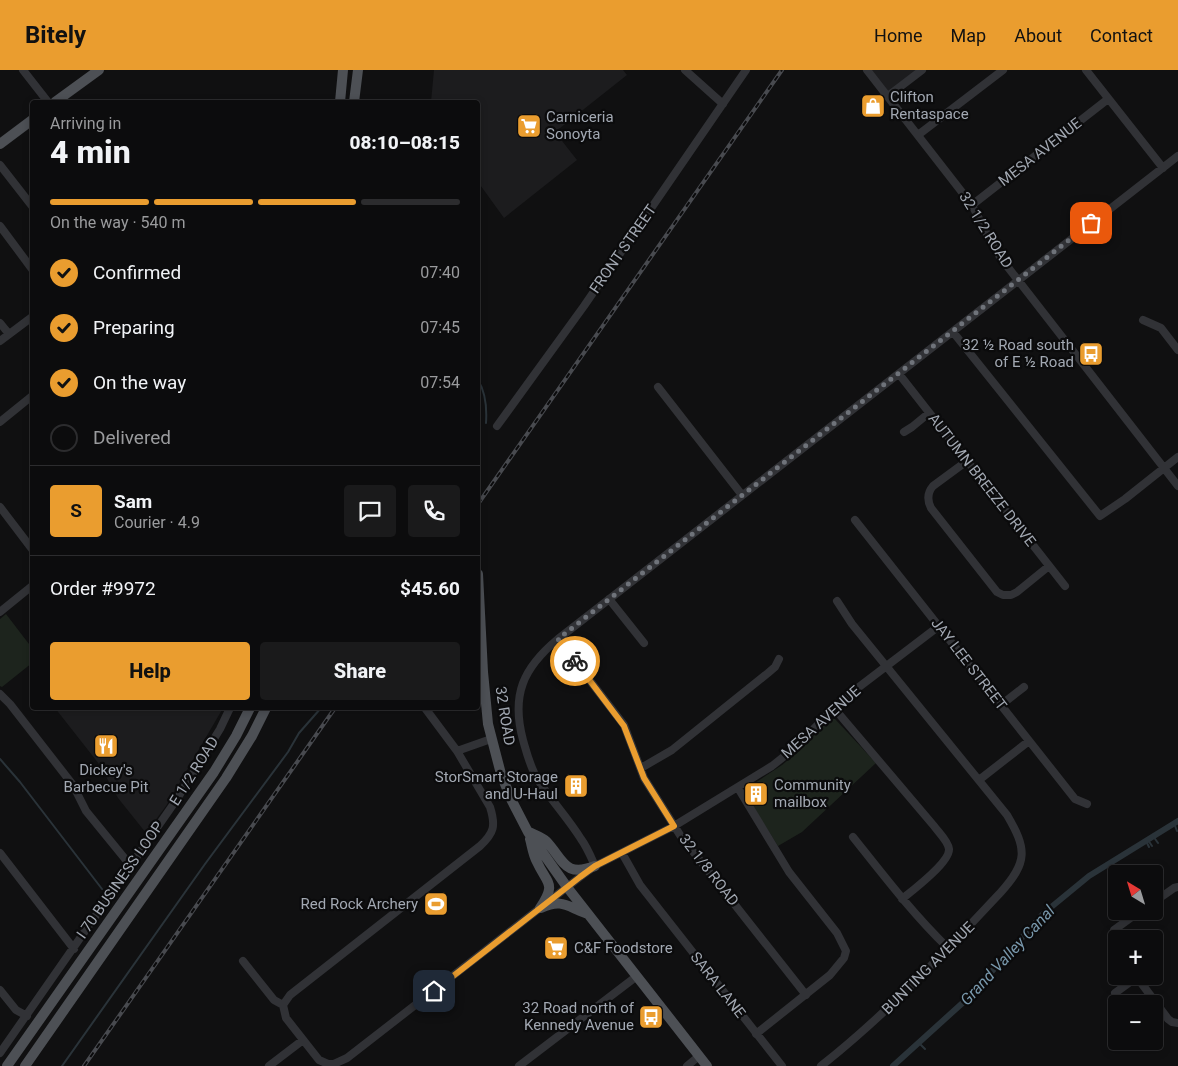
<!DOCTYPE html>
<meta charset="utf-8">
<style>
:root{--surface:#0c0c0d;--page:#1a1a1b;--text:#f1f3f6;--muted:#9a9b9d;--line:#2c2c2e;--accent:#ea9d2f}
body{margin:0;font-family:Roboto,sans-serif;background:var(--page);color:var(--text);height:100vh;display:flex;flex-direction:column;font-size:19px;white-space:nowrap}
*{box-sizing:border-box;margin:0}
p{font-size:16px;color:var(--muted)}
.icon{flex:none;width:28px;height:28px;fill:none;stroke:currentColor;stroke-width:2;stroke-linecap:round;stroke-linejoin:round}
.map{position:relative;flex:1;overflow:hidden}
.side{position:absolute;left:30px;top:30px;width:450px;height:610px;display:flex;flex-direction:column;background:var(--surface);border-radius:5px;box-shadow:0 2px 8px #0003,0 0 0 1px var(--line)}
.side>*{flex:none}
.needle{width:32px;rotate:322deg}
.controls{position:absolute;left:1108px;top:795px;display:grid;gap:10px}
.controls a{display:grid;place-items:center;width:55px;height:55px;border-radius:5px;background:var(--surface);box-shadow:0 2px 8px #0003,0 0 0 1px var(--line);font-size:25px}
.pin{position:absolute;display:grid;place-items:center;width:42px;height:42px;color:#fff;margin:-21px;border-radius:10px;box-shadow:0 2px 8px #0006}
.courier{position:absolute;display:grid;place-items:center;width:50px;height:50px;margin:-25px;border:4px solid #ea9d2f;border-radius:50%;background:#fff;color:#222;box-shadow:0 1px 6px #0007}
.overview em{font-style:normal;font-weight:800}
.overview div{display:flex;flex-direction:column-reverse}
.overview{display:flex;align-items:center;justify-content:space-between;height:85px;padding:0 20px}
h1{font-size:32px;font-weight:800;line-height:38px}
.bar{display:grid;grid-template-columns:repeat(4,1fr);gap:8px 5px;align-content:center;height:60px;padding:0 20px}
.bar i{height:6px;border-radius:4px;background:var(--line)}
.bar .current{background:var(--accent)}
.bar p{grid-column:span 4}
.line{display:flex;align-items:center;gap:12px;padding:0 20px;border-top:1px solid var(--line)}
.line div{flex:1}
.round{display:grid;place-items:center;flex:none;width:52px;height:52px;border-radius:5px;background:var(--page)}
ol{padding:0 20px;list-style:none}
li{display:flex;align-items:center;gap:15px;height:55px}
li p{margin-inline-start:auto}
li .icon{padding:5px;border-radius:50%;background:var(--accent);color:#111;stroke-width:4}
li:last-child{color:var(--muted)}
li i{width:28px;height:28px;border:2px solid var(--line);border-radius:50%}
.button{display:flex;gap:10px;margin-top:auto;padding:10px 20px}
.button a{flex:1;height:58px;border-radius:5px;background:var(--accent);color:#111;font-size:20px;font-weight:800;line-height:58px;text-align:center}
.button a+a{background:var(--page);color:var(--text)}
header{display:flex;align-items:center;gap:30px;box-sizing:border-box;height:70px;padding:0 25px;background:var(--accent);color:#111}
header strong{font-size:24px}
nav{display:flex;gap:28px;margin-inline-start:auto;font-size:18px}
.map>svg:first-child{display:block}
.built{fill:#1c1c1e}
.green{fill:#1d241d}
.lines{fill:none;stroke-linecap:round;stroke-linejoin:round}
.stream{stroke:#2a3339;stroke-width:2}
.canal{stroke:#2a3339;stroke-width:6}
.minor{stroke:#313236;stroke-width:8}
.major{stroke:#4d5055;stroke-width:10}
.rail-casing{stroke:#484a4f;stroke-width:4}
.rail{stroke:#0b0b0c;stroke-width:2;stroke-dasharray:5.5;stroke-linecap:butt}
.done{stroke:#6f737a;stroke-width:5;stroke-dasharray:0 9}
.route{stroke:#ea9d2f;stroke-width:6}
.labels{text-anchor:middle;stroke-width:4.5;stroke-linejoin:round;paint-order:stroke}
.poi-label{font-size:15px;fill:#a2a8b2;stroke:#0b0b0c;text-anchor:start}
.street-label{font-size:15px;fill:#a2a8b2;stroke:#0b0b0c}
.water-label{font-size:16px;font-style:italic;fill:#7998ac;stroke:#0b0b0c}
</style>
<header>
<strong>Bitely</strong>
<nav><a>Home</a><a>Map</a><a>About</a><a>Contact</a></nav>
</header>
<div class="map">
<svg width="1178" height="996" viewBox="0 0 1178 996">
<rect width="100%" height="100%" fill="#101011"/>
<path class="built" d="M434 0H623L627 5 555 62 577 90 504 148 478 112V32H431Z
M871 0H917L888 22Z
M55 638H223L166 736 146 763 118 728 99 694Z"/>
<path class="green" d="M6 544 32 578V593L2 617 0 616V549Z
M830 649H835L876 693 802 762 778 776 743 721 782 695 799 681Z"/>
<g class="lines">
<path class="stream" d="M478 310C486 323 487 338 486 353
M0 689 20 712 102 819
M1174 753 1177 761
M1153 766 1158 773
M1148 770 1152 776
M1146 771 1149 777
M919 973 925 979
M62 996 205 794 288 682 299 663 321 638"/>
<path class="canal" d="M893 996 968 928 1044 843 1089 806 1178 751"/>
<path class="minor" d="M23 0 48 32
M685 0 723 34
M867 0 972 135 990 170 1000 187 1178 416
M1086 0 1163 98
M888 26 922 0
M918 65 1003 0
M0 95 32 136
M972 135 1108 29
M0 156 32 199
M1143 250 1161 258 1178 280
M0 253 9 264
M953 262 1100 446 1125 429 1178 387
M0 271 32 247
M899 304 1065 516
M658 317 742 425
M0 352 32 326
M497 356 584 236 746 0
M904 362 912 357 929 343
M967 391 933 416C927 423 927 430 931 438L997 522 1003 525H1011L1017 522 1049 496
M0 437 32 479
M855 450 1075 729 1087 734
M609 529 644 573
M0 542 32 516
M558 569 624 655 644 708 680 765 806 925
M0 624 10 634 73 715 86 741 126 790 132 795
M1001 635 1024 617
M425 638 457 681 490 737C496 756 494 763 480 776L290 925 283 935 286 948 319 990 328 994H334L347 988 580 807 595 796 674 756 772 696 797 676 834 638 855 620 939 556
M834 638 934 756C939 763 948 771 949 779 950 792 912 821 902 829
M457 681 491 669
M641 698 672 680 768 603 775 597 779 589
M979 710 1029 671
M738 718 789 802 837 863 846 881 844 888 830 905 756 964
M853 767C884 806 913 844 948 878
M0 783 74 879
M622 783 640 815 782 996
M595 796C591 787 587 777 581 769 568 748 551 730 538 710 530 697 527 684 523 670 511 625 523 598 558 569L1178 86
M1154 832 1174 818 1178 817
M1116 879 1112 870 1114 860 1140 841
M243 891 274 930 283 935
M1136 906 1168 949 1172 952 1178 953
M0 920 16 940 27 946
M1115 923 1137 907
M0 983 177 729 220 659 230 638
M269 996 303 970
M519 996 637 906
M687 996 699 986
M821 996C888 943 943 884 1001 822 1028 792 1027 779 1007 745L852 554 837 531"/>
<path class="major" d="M55 32 99 0
M340 32 343 0
M354 32 358 0
M0 74 32 50
M478 504 483 602 488 654 501 704 512 731 528 762 567 817 707 996
M529 762C535 765 542 767 546 771 564 790 564 808 595 796
M530 769C532 776 533 785 537 792 547 814 557 813 540 838
M541 838C563 828 567 837 588 844
M7 996 214 702 236 666 250 638
M25 996 226 708 252 666 266 638"/>
<defs>
<path id="rail" d="M478 434 782 0
M84 996 335 638"/>
</defs>
<use href="#rail" class="rail-casing"/>
<use href="#rail" class="rail"/>
</g>
<g class="lines">
<path class="done" d="M575 591 558 569 1091 153"/>
<path class="route" d="M434 921 580 807 595 796 674 756 644 708 624 656 575 591"/>
</g>
<defs>
<symbol id="shop-square" viewBox="-11 -11 22 22"><rect x="-9" y="-9" width="18" height="18" rx="4" fill="#ea9d2f" stroke="#0b0b0c"/><path d="M-5-2.5h2.3a2.7 3.5 0 0 1 5.4 0H5L5.5 6h-11ZM-1.5-2.5h3a1.5 2.3 0 0 0-3 0Z" fill="#fff"/></symbol>
<symbol id="supermarket-square" viewBox="-11 -11 22 22"><rect x="-9" y="-9" width="18" height="18" rx="4" fill="#ea9d2f" stroke="#0b0b0c"/><path d="M-6-5.5h2.5l.6 2H6L4.5 2H-2.5L-4.4-4H-6ZM-1.5 3.2a1.3 1.3 0 1 0 .1 0ZM3 3.2a1.3 1.3 0 1 0 .1 0Z" fill="#fff"/></symbol>
<symbol id="bus-square" viewBox="-11 -11 22 22"><rect x="-9" y="-9" width="18" height="18" rx="4" fill="#ea9d2f" stroke="#0b0b0c"/><path d="M-5-6H5V4H4V6H2V4H-2V6H-4V4H-5ZM-3.5-4V0h7V-4ZM-3.5 1.2v1.5H-2V1.2ZM2 1.2v1.5H3.5V1.2Z" fill="#fff"/></symbol>
<symbol id="restaurant-square" viewBox="-11 -11 22 22"><rect x="-9" y="-9" width="18" height="18" rx="4" fill="#ea9d2f" stroke="#0b0b0c"/><path d="M-5-6h1v4h1v-4h1v4h1v-4h1v5L-1.5 .5V6h-2V.5L-5-1ZM5-6V6H3V1.5H1.5Q1.5-4 5-6Z" fill="#fff"/></symbol>
<symbol id="building-square" viewBox="-11 -11 22 22"><rect x="-9" y="-9" width="18" height="18" rx="4" fill="#ea9d2f" stroke="#0b0b0c"/><path d="M-4-6H4V6H1V3H-1V6H-4ZM-2.5-4.3h1.7v1.8h-1.7ZM.8-4.3h1.7v1.8H.8ZM-2.5-1h1.7V.8h-1.7ZM.8-1h1.7V.8H.8Z" fill="#fff"/></symbol>
<symbol id="stadium-square" viewBox="-11 -11 22 22"><rect x="-9" y="-9" width="18" height="18" rx="4" fill="#ea9d2f" stroke="#0b0b0c"/><path d="M0-5a6.5 5 0 1 0 0 10a6.5 5 0 1 0 0-10ZM-3.5-1.8h7v3.6h-7Z" fill="#fff"/></symbol>
</defs>
<g fill-rule="evenodd">
<use href="#shop-square" x="859" y="22" width="28" height="28"/>
<use href="#supermarket-square" x="515" y="42" width="28" height="28"/>
<use href="#bus-square" x="1077" y="270" width="28" height="28"/>
<use href="#restaurant-square" x="92" y="662" width="28" height="28"/>
<use href="#building-square" x="562" y="702" width="28" height="28"/>
<use href="#building-square" x="742" y="710" width="28" height="28"/>
<use href="#stadium-square" x="422" y="820" width="28" height="28"/>
<use href="#supermarket-square" x="542" y="864" width="28" height="28"/>
<use href="#bus-square" x="637" y="933" width="28" height="28"/>
</g>
<g class="labels">
<g class="poi-label">
<text x="890" y="32">Clifton<tspan x="890" dy="17">Rentaspace</tspan></text>
<text x="546" y="52">Carniceria<tspan x="546" dy="17">Sonoyta</tspan></text>
<text x="1074" y="280" text-anchor="end">32 ½ Road south<tspan x="1074" dy="17">of E ½ Road</tspan></text>
<text x="106" y="705" text-anchor="middle">Dickey's<tspan x="106" dy="17">Barbecue Pit</tspan></text>
<text x="558" y="712" text-anchor="end">StorSmart Storage<tspan x="558" dy="17">and U-Haul</tspan></text>
<text x="774" y="720">Community<tspan x="774" dy="17">mailbox</tspan></text>
<text x="418" y="839" text-anchor="end">Red Rock Archery</text>
<text x="574" y="883">C&amp;F Foodstore</text>
<text x="634" y="943" text-anchor="end">32 Road north of<tspan x="634" dy="17">Kennedy Avenue</tspan></text>
</g>
<g class="street-label">
<text transform="translate(1040 82) rotate(-38)" y="5">MESA AVENUE</text>
<text transform="translate(986 160) rotate(58)" y="5">32 1/2 ROAD</text>
<text transform="translate(623 179) rotate(-55)" y="5">FRONT STREET</text>
<text transform="translate(982 410) rotate(52)" y="5">AUTUMN BREEZE DRIVE</text>
<text transform="translate(969 594) rotate(52)" y="5">JAY LEE STREET</text>
<text transform="translate(505 646) rotate(81)" y="5">32 ROAD</text>
<text transform="translate(821 652) rotate(-42)" y="5">MESA AVENUE</text>
<text transform="translate(194 701) rotate(-58)" y="5">E 1/2 ROAD</text>
<text transform="translate(709 800) rotate(52)" y="5">32 1/8 ROAD</text>
<text transform="translate(120 810) rotate(-55)" y="5">I 70 BUSINESS LOOP</text>
<text transform="translate(928 898) rotate(-45)" y="5">BUNTING AVENUE</text>
<text transform="translate(718 915) rotate(52)" y="5">SARA LANE</text>
</g>
<g class="water-label">
<text transform="translate(1007 885) rotate(-47)" y="6">Grand Valley Canal</text>
</g>
</g>
</svg>
<div class="controls">
<a><svg class="needle" viewBox="-14 -14 28 28"><path d="M0-13l5 13h-10z" fill="#e53935"/><path d="M0 13l5-13h-10z" fill="#9a9b9d"/></svg></a>
<a>+</a>
<a>−</a>
</div>
<div class="pin" style="left:1091px;top:153px;background:#ea580c"><svg class="icon" aria-label="bag" viewBox="0 0 24 24"><path d="M5 8h14l-1 12H6zM9 8a3 3 0 0 1 6 0"/></svg></div>
<div class="pin" style="left:434px;top:921px;background:#1f2937"><svg class="icon" aria-label="home" viewBox="0 0 24 24"><path d="M3 11l9-7 9 7M6 9v11h12V9"/></svg></div>
<div class="courier" style="left:575px;top:591px"><svg class="icon" aria-label="bike" viewBox="0 0 24 24"><circle cx="6" cy="16" r="4"/><circle cx="18" cy="16" r="4"/><path d="M6 16l4-8h5l3 8M10 8l3 8H6M13 5h3"/></svg></div>
<section class="side">
<div class="overview"><div><h1>4 min</h1><p>Arriving in</p></div><em>08:10–08:15</em></div>
<div class="bar"><i class="current"></i><i class="current"></i><i class="current"></i><i></i><p>On the way · 540 m</p></div>
<ol>
<li><svg class="icon" aria-label="check" viewBox="0 0 24 24"><path d="M5 12l5 5 9-10"/></svg>Confirmed<p>07:40</p></li>
<li><svg class="icon" aria-label="check" viewBox="0 0 24 24"><path d="M5 12l5 5 9-10"/></svg>Preparing<p>07:45</p></li>
<li><svg class="icon" aria-label="check" viewBox="0 0 24 24"><path d="M5 12l5 5 9-10"/></svg>On the way<p>07:54</p></li>
<li><i></i>Delivered</li>
</ol>
<div class="line" style="height:90px"><b class="round" style="background:var(--accent);color:#111">S</b><div><b>Sam</b><p>Courier · 4.9</p></div><a class="round"><svg class="icon" aria-label="chat" viewBox="0 0 24 24"><path d="M4 5h16v11H9l-5 4z"/></svg></a><a class="round"><svg class="icon" aria-label="phone" viewBox="0 0 24 24"><path d="M5 4h4l2 5-3 2q2 4 5 5l2-3 5 2v4C11 20 4 13 5 4z"/></svg></a></div>
<div class="line" style="height:65px"><div>Order #9972</div><b>$45.60</b></div>
<div class="button"><a>Help</a><a>Share</a></div>
</section>
</div>
